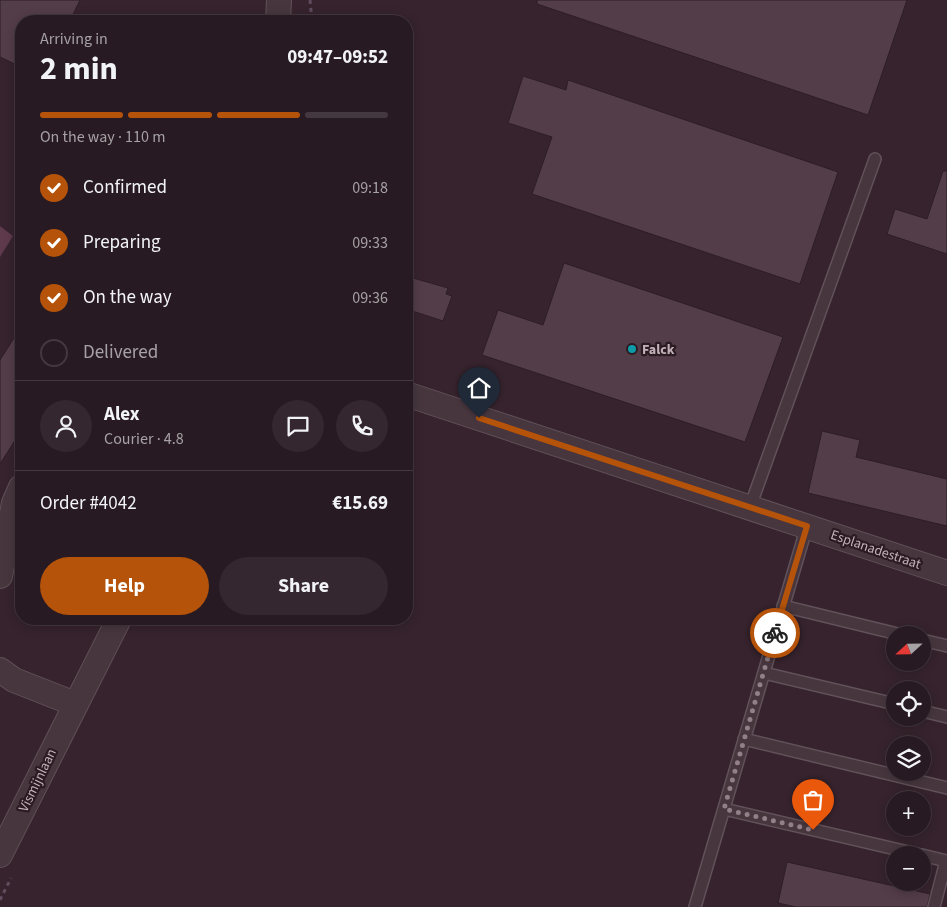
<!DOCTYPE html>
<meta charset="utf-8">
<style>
:root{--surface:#281a22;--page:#34272f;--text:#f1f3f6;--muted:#a5a1a5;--line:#443840;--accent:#b45309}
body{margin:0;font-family:"Source Sans 3",sans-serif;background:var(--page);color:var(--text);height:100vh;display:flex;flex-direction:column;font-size:19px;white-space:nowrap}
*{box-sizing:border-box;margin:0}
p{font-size:16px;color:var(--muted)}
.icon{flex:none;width:28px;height:28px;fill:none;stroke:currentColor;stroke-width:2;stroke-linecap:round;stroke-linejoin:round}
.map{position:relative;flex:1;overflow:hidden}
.sheet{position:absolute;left:15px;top:15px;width:398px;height:610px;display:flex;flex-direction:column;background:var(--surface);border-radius:20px;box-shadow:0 2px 12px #0003,0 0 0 1px var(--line)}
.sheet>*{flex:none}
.needle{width:32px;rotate:248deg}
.fabs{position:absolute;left:886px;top:626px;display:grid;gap:10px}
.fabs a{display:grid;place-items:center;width:45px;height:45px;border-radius:50%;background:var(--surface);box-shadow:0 2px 12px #0003,0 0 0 1px var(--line);font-size:25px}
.pin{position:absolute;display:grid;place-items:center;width:42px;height:42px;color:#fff;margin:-51px -21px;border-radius:50% 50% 50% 0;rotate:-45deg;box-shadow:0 0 5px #0007}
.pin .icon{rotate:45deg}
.courier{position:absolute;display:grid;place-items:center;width:50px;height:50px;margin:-25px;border:4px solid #b45309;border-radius:50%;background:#fff;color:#222;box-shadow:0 1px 6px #0007}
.summary em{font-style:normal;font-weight:700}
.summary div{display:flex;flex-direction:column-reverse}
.summary{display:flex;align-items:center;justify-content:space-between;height:85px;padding:0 25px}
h1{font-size:32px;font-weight:700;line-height:38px}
.bar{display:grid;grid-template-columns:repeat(4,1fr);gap:8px 5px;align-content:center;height:60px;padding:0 25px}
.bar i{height:6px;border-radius:4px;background:var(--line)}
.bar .on{background:var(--accent)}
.bar p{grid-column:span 4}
.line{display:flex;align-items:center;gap:12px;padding:0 25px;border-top:1px solid var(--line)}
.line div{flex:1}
.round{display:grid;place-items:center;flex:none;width:52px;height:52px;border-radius:26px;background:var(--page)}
ol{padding:0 25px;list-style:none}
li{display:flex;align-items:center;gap:15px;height:55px}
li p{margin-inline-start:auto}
li .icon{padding:5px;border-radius:50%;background:var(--accent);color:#fff;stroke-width:4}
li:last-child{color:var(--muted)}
li i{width:28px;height:28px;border:2px solid var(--line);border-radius:50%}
.button{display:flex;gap:10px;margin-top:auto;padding:10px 25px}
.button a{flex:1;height:58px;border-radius:30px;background:var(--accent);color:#fff;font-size:20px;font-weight:700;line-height:58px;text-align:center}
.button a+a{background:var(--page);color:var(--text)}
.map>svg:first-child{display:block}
.water{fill:#5e3a4c}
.building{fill:#533d48;stroke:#2d1e25}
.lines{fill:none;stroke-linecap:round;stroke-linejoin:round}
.lane-casing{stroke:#615159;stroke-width:14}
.street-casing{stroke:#615159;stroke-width:26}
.path{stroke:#5f4d5e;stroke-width:3;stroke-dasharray:4 4;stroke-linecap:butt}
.lane{stroke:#47363e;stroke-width:11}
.street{stroke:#47363e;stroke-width:24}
.done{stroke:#927f88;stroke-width:5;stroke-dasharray:0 9}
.route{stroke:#b45309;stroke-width:6}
.culture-dot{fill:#0f9aa8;stroke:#2b1c23;stroke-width:2}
.labels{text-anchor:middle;stroke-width:4.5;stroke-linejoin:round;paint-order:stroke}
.poi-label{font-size:14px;font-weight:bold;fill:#c3b1b9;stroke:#2b1c23;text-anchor:start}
.street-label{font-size:14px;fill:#c3b1b9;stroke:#2b1c23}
</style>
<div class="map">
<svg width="947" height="907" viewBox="0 0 947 907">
<rect width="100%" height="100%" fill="#36232d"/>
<path class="water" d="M0 226 13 236 0 257Z"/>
<path class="building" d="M0 0H80L70 21H21V67L0 57Z
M537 0H907L868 115 537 4Z
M523 76 566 90 568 80 838 172 800 284 532 194 552 137 508 123Z
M943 171H947V254L887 234 895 209 927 219Z
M564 263 783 337 745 442 482 355 498 310 543 325Z
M406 276 448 288 446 294 452 296 443 321 406 309Z
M21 327V431L0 464V360Z
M822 431 860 440 856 457 947 479V526L808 493Z
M787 862 930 894 927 907H796L778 903Z"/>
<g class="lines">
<defs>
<path id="lane" d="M750 507 875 159
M783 606 902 635
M922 640 947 646
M764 673 895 704
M922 711 947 717
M744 739 947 788
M724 809 921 855
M922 855 946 861 934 907
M695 907 807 526"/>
<path id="street" d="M278 21 279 0
M406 394 947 573
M0 576 14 503 21 487
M0 670 14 680 75 704
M0 855 119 619"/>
</defs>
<use href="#lane" class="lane-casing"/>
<use href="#street" class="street-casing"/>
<path class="path" d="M310 0 312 21
M0 900 11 878"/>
<use href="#lane" class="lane"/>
<use href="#street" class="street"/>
</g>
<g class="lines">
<path class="done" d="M775 633 724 809 813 830"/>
<path class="route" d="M479 418 807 526 775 633"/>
</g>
<circle class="culture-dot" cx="632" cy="349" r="5"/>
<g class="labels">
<g class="poi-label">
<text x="642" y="354">Falck</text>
</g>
<g class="street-label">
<text transform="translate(876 549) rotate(19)" y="5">Esplanadestraat</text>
<text transform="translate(37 780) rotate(-64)" y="5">Vismijnlaan</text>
</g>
</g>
</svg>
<div class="fabs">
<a><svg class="needle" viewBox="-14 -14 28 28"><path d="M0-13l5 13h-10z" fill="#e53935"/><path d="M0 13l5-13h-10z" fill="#a5a1a5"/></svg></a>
<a><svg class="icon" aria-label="locate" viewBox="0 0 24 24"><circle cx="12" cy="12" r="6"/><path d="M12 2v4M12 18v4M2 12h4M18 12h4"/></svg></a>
<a><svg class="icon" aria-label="layers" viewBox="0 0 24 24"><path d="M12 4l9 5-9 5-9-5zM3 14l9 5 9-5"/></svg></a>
<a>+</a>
<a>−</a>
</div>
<div class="pin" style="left:813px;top:830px;background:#ea580c"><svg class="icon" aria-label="bag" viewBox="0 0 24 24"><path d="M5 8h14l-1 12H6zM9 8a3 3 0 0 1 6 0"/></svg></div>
<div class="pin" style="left:479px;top:418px;background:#1f2937"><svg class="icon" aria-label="home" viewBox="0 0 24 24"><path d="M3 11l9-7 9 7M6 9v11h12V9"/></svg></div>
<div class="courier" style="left:775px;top:633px"><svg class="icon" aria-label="bike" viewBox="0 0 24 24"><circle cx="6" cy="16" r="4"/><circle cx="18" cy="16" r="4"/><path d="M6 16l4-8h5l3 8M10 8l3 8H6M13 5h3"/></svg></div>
<section class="sheet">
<div class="summary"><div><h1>2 min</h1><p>Arriving in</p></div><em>09:47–09:52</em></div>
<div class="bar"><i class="on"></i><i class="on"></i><i class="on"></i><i></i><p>On the way · 110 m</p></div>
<ol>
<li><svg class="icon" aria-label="check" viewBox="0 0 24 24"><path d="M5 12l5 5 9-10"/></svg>Confirmed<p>09:18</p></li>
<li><svg class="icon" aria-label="check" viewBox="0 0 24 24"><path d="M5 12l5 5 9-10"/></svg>Preparing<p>09:33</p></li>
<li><svg class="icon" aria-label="check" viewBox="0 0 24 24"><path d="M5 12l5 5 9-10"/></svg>On the way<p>09:36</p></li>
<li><i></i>Delivered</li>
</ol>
<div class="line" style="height:90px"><a class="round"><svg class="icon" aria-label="person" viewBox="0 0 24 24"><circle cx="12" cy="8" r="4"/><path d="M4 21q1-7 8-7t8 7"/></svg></a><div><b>Alex</b><p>Courier · 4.8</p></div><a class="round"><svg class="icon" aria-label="chat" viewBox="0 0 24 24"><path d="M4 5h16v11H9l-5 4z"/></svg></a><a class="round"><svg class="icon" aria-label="phone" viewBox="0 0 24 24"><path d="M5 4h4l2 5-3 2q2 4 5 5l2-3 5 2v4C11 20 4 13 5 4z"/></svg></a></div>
<div class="line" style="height:65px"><div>Order #4042</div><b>€15.69</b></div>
<div class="button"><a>Help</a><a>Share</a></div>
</section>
</div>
